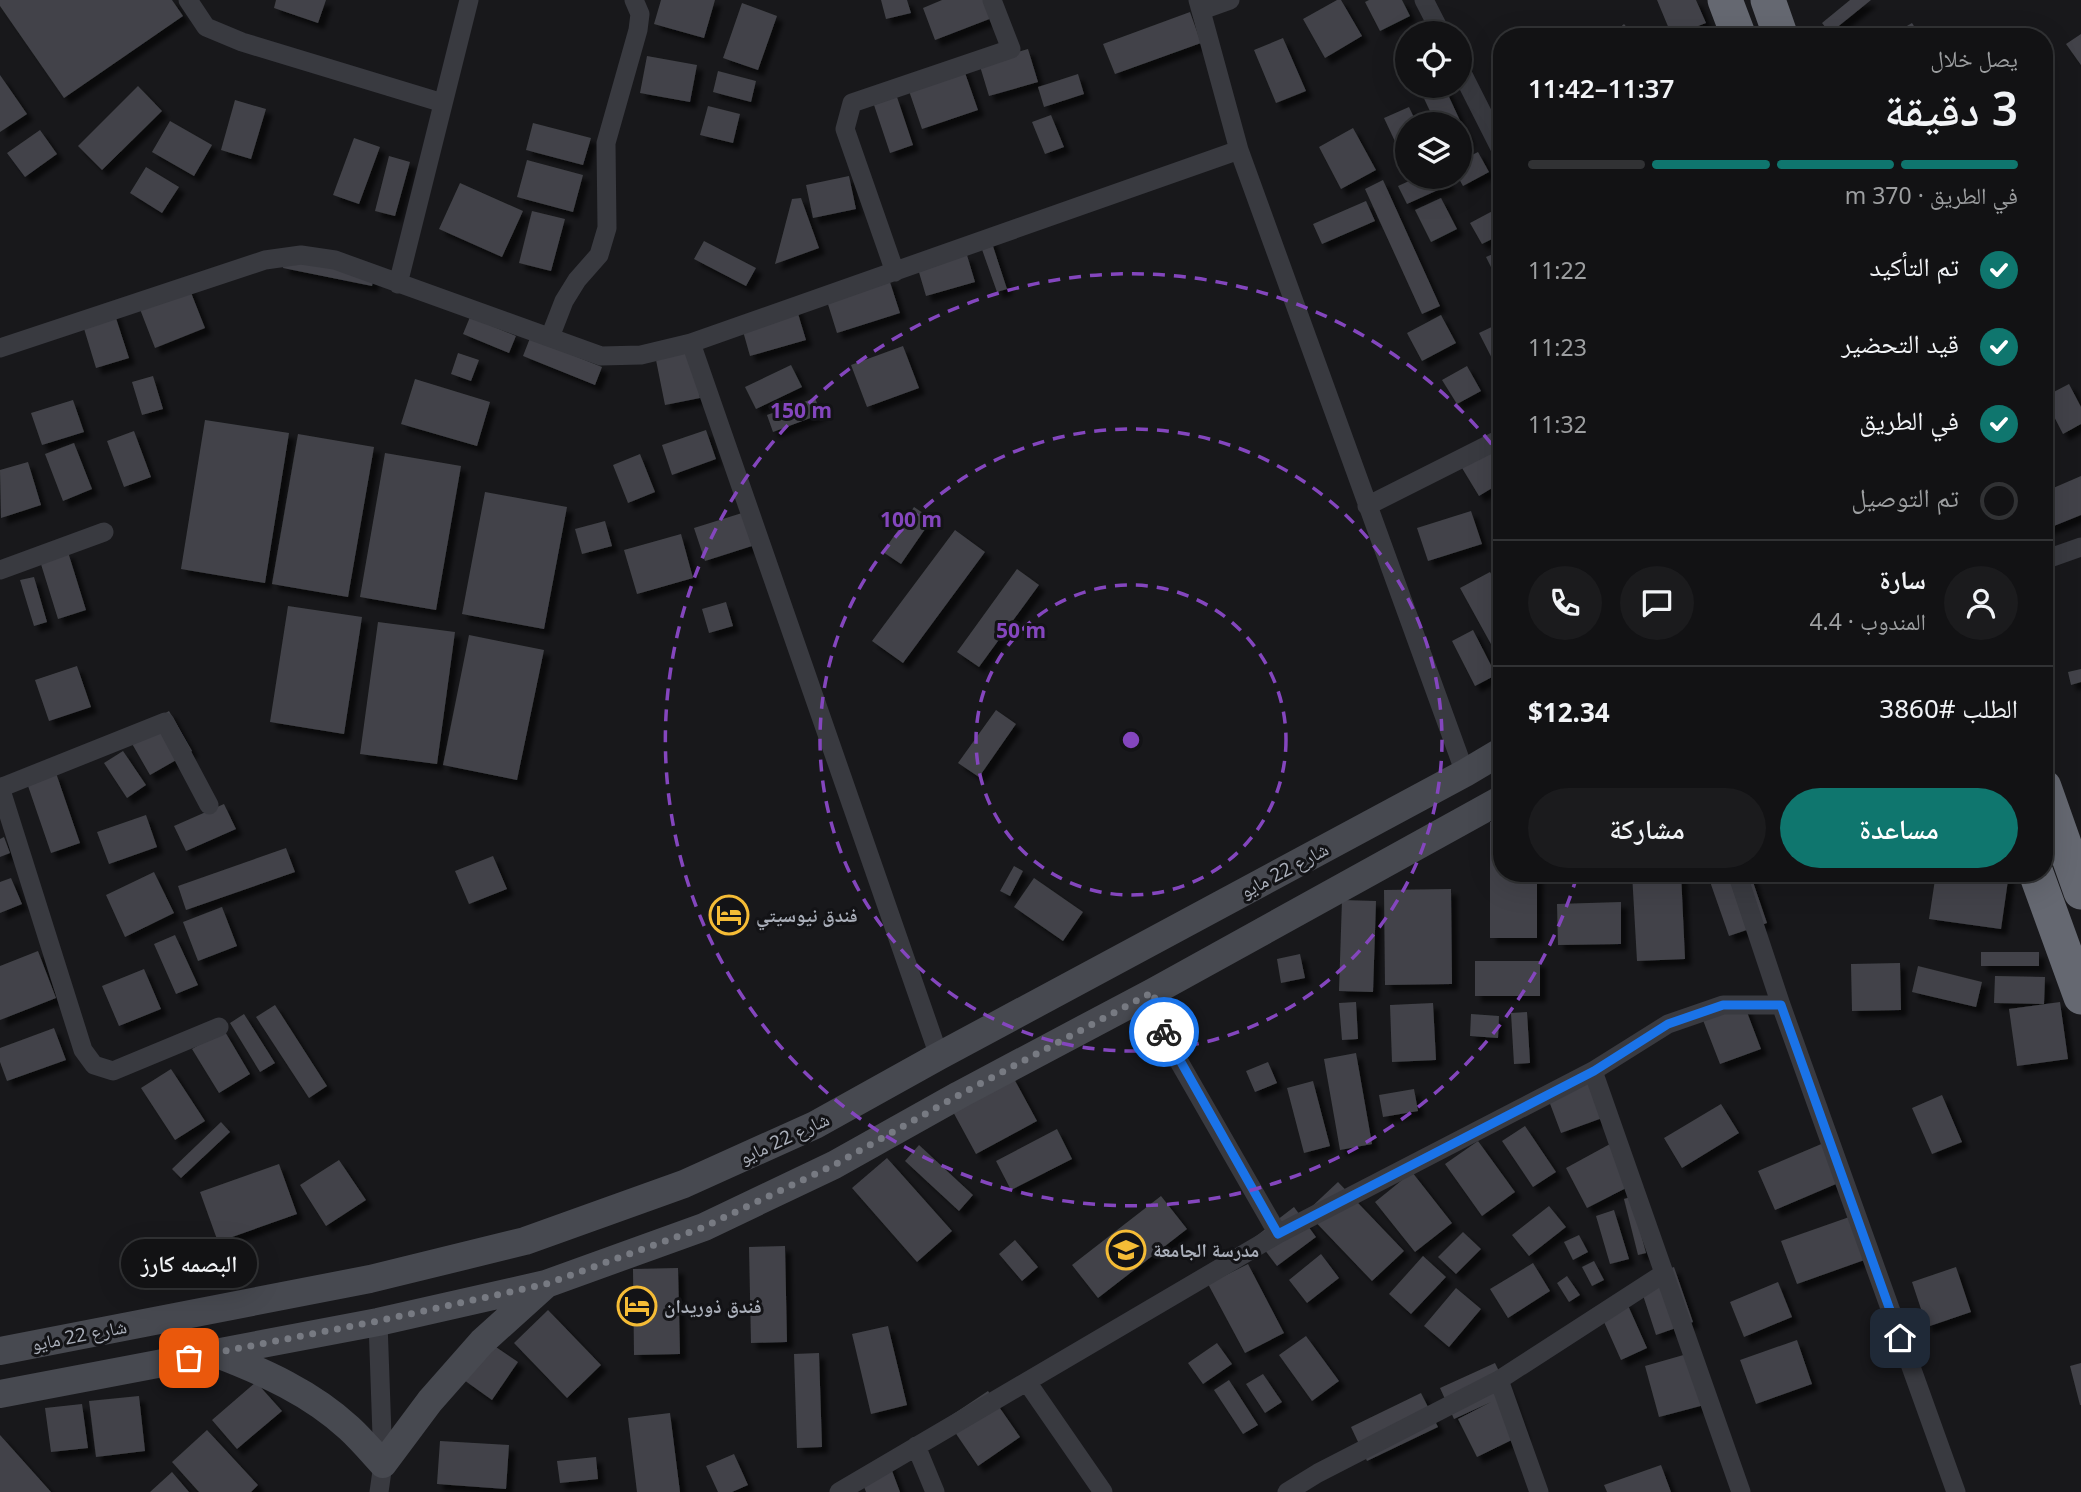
<!DOCTYPE html>
<html lang="ar">
<meta charset="utf-8">
<style>
:root{--surface:#121214;--page:#1b1b1d;--text:#f1f3f6;--muted:#9c9ea0;--line:#313234;--accent:#0f766e}
body{margin:0;font-family:"Noto Sans","Noto Naskh Arabic",sans-serif;background:var(--page);color:var(--text);direction:rtl;height:100vh;display:flex;flex-direction:column;font-size:26px;white-space:nowrap}
*{box-sizing:border-box;margin:0}
p{font-size:23px;color:var(--muted)}
.icon{flex:none;width:38px;height:38px;fill:none;stroke:currentColor;stroke-width:2;stroke-linecap:round;stroke-linejoin:round}
.map{position:relative;flex:1;overflow:hidden;direction:ltr}
.sheet{position:absolute;left:1493px;top:28px;width:560px;height:854px;display:flex;flex-direction:column;background:var(--surface);border-radius:28px;box-shadow:0 7px 28px #0002,0 0 0 2px var(--line);direction:rtl}
.sheet>*{flex:none}
.fabs{position:absolute;left:1395px;top:21px;display:grid;gap:14px}
.fabs a{display:grid;place-items:center;width:77px;height:77px;border-radius:50%;background:var(--surface);box-shadow:0 7px 28px #0002,0 0 0 2px var(--line);font-size:35px}
.pin{position:absolute;display:grid;place-items:center;width:60px;height:60px;color:#fff;margin:-30px;border-radius:14px;box-shadow:0 4px 10px #0006}
.courier{position:absolute;display:grid;place-items:center;width:70px;height:70px;margin:-35px;border:5px solid #1a73e8;border-radius:50%;background:#fff;color:#222;box-shadow:0 2px 9px #0007}
.bubble{position:absolute;height:49px;border-radius:24px;background:var(--surface);box-shadow:0 7px 28px #0002,0 0 0 2px var(--line);font-size:23px;font-weight:600;line-height:49px;text-align:center;direction:rtl}
.overview em{font-style:normal;font-weight:600}
.overview div{display:flex;flex-direction:column-reverse}
.overview{display:flex;align-items:center;justify-content:space-between;height:119px;padding:0 35px}
h1{font-size:46px;font-weight:600;line-height:52px}
.bar{display:grid;grid-template-columns:repeat(4,1fr);gap:10px 7px;align-content:center;height:84px;padding:0 35px}
.bar i{height:9px;border-radius:5px;background:var(--line)}
.bar .current{background:var(--accent)}
.bar p{grid-column:span 4}
.line{display:flex;align-items:center;gap:18px;padding:0 35px;border-top:2px solid var(--line)}
.line div{flex:1}
.round{display:grid;place-items:center;flex:none;width:74px;height:74px;border-radius:37px;background:var(--page)}
ol{padding:0 35px;list-style:none}
li{display:flex;align-items:center;gap:21px;height:77px}
li p{margin-inline-start:auto}
li .icon{padding:7px;border-radius:50%;background:var(--accent);color:#fff;stroke-width:4}
li:last-child{color:var(--muted)}
li i{width:38px;height:38px;border:4px solid var(--line);border-radius:50%}
.primary-button{display:flex;gap:14px;margin-top:auto;padding:14px 35px}
.primary-button a{flex:1;height:80px;border-radius:42px;background:var(--accent);color:#fff;font-size:28px;font-weight:600;line-height:80px;text-align:center}
.primary-button a+a{background:var(--page);color:var(--text)}
.map>svg:first-child{display:block}
.building{fill:#424348;filter:url(#shadow)}
.lines{fill:none;stroke-linecap:round;stroke-linejoin:round}
.street{stroke:#393a40;stroke-width:19}
.secondary{stroke:#474950;stroke-width:28}
.highway{stroke:#656871;stroke-width:35}
.done{stroke:#777a82;stroke-width:7;stroke-dasharray:0 12.6}
.route{stroke:#1a73e8;stroke-width:9}
.ring{fill:none;stroke:#8446be;stroke-width:3.5;stroke-dasharray:12 9}
.labels{text-anchor:middle;stroke-width:6;stroke-linejoin:round;paint-order:stroke}
.street-label{font-size:19px;fill:#aaafba;stroke:#131316}
.poi-label{font-size:19px;font-weight:bold;fill:#aaafba;stroke:#131316;text-anchor:start}
.centre{fill:#8446be;stroke:#131316;stroke-width:3.5}
.ring-label{font-size:21px;text-anchor:middle;font-weight:bold;fill:#8446be;stroke:#131316;stroke-width:6;stroke-linejoin:round;paint-order:stroke}
</style>
<div class="map">
<svg width="2081" height="1492" viewBox="0 0 2081 1492">
<defs>
<filter id="shadow"><feDropShadow dx="6" dy="6" stdDeviation="2" flood-color="#0009"/></filter>
</defs>
<rect width="100%" height="100%" fill="#18181b"/>
<path class="building" d="M0 0H172L183 16 64 98 0 6Z
M276 0H326L318 23 274 8Z
M661 0H715L704 38 654 24Z
M881 0H907L911 13 886 19Z
M942 0H984L992 18 935 40 923 8Z
M1337 0H1341L1362 36 1325 58 1303 19Z
M1369 0H1402L1410 16 1380 31 1365 2Z
M1657 0H1696L1706 23 1672 36Z
M1850 0H1871L1830 33 1822 23Z
M742 3 777 16 758 70 723 58Z
M1190 12 1201 43 1115 74 1103 44Z
M1912 23 1921 37H1905L1900 30Z
M1624 24 1635 37H1609Z
M2081 34V65L2066 44Z
M1283 38 1306 91 1276 103 1254 50Z
M1028 49 1038 82 989 96 979 63Z
M647 56 697 65 690 102 640 93Z
M963 67 978 110 922 129 907 85Z
M718 71 756 81 751 102 713 92Z
M1078 74 1084 94 1044 107 1038 87Z
M0 75 27 114 0 132Z
M138 86 162 111 102 170 78 146Z
M1435 86H1444L1469 140 1460 145V124H1436L1421 92Z
M897 97 913 145 890 153 874 105Z
M235 100 266 109 251 159 221 150Z
M708 106 740 114 733 143 700 135Z
M1409 107 1417 124H1407V167L1384 118Z
M1051 115 1064 147 1045 154 1032 122Z
M170 121 212 145 194 176 152 152Z
M533 123 591 138 583 165 526 150Z
M1353 128 1376 170 1341 189 1319 147Z
M40 130 57 154 25 177 7 153Z
M354 138 380 147 359 204 333 195Z
M1478 152 1489 172 1463 186 1458 177 1460 161Z
M389 156 410 162 395 216 375 211Z
M527 160 583 175 573 212 517 197Z
M146 167 179 187 162 213 130 193Z
M849 176 856 209 813 218 806 185Z
M1418 177H1445L1449 185 1407 204 1398 186Z
M1383 180 1440 306 1422 314 1365 189Z
M460 183 523 211 502 257 439 229Z
M801 198 819 248 775 264 792 199Z
M1441 198 1457 229 1431 242 1415 210Z
M1366 201 1375 221 1322 244 1313 224Z
M1502 206V234L1482 244 1470 223Z
M532 211 565 219 551 271 519 263Z
M990 237 1007 289 997 292 979 241Z
M704 241 756 268 746 286 694 259Z
M287 249 376 267 372 286 283 268Z
M1502 250V277L1497 279 1486 257Z
M967 255 975 282 926 296 918 269Z
M889 279 900 313 837 333 826 298Z
M188 285 205 328 155 348 138 304Z
M796 307 806 340 750 356 741 324Z
M114 312 129 358 96 368 82 322Z
M1441 315 1456 343 1422 361 1407 333Z
M470 317 516 336 509 353 463 334Z
M1498 324 1502 330 1500 374 1479 333Z
M530 338 602 367 595 385 523 356Z
M903 346 919 388 867 407 851 365Z
M690 348 700 398 665 405 655 355Z
M458 353 479 360 471 381 451 374Z
M791 365 802 387 756 409 745 387Z
M1467 366 1481 391 1457 404 1442 380Z
M153 376 163 409 142 415 132 382Z
M415 379 490 402 477 446 401 424Z
M2069 384 2081 407V424L2063 434 2044 397Z
M815 398 821 414 773 432 767 415Z
M73 400 84 432 42 445 31 413Z
M205 420 289 433 265 583 181 569Z
M706 430 716 459 672 475 662 445Z
M134 431 151 477 124 487 107 441Z
M298 434 374 447 348 597 272 584Z
M1502 438V482L1479 496 1459 463Z
M74 443 92 489 63 501 45 454Z
M385 453 461 466 436 610 360 597Z
M640 454 655 492 628 503 613 465Z
M28 462 41 505 1 518 0 470Z
M2081 476V515L2044 530V492Z
M485 492 567 507 544 629 462 614Z
M914 507 932 519 901 564 883 552Z
M1471 511 1482 544 1428 561 1417 528Z
M742 513 752 546 705 561 694 528Z
M605 521 612 546 582 554 575 529Z
M955 530 985 552 903 663 872 641Z
M681 534 693 578 637 594 624 550Z
M68 552 86 610 58 619 40 561Z
M1017 569 1039 585 979 667 957 652Z
M1490 572 1502 592V664L1460 588Z
M34 577 47 622 34 626 20 580Z
M726 602 733 626 709 633 702 609Z
M288 606 362 617 344 734 270 722Z
M378 622 455 632 437 764 360 754Z
M1473 630 1496 675 1475 686 1452 641Z
M469 635 544 650 517 780 443 765Z
M77 666 91 707 49 721 35 680Z
M2081 669V682L2071 685 2068 672Z
M996 710 1016 724 979 777 958 763Z
M169 711 192 751 150 775 127 735Z
M123 751 146 785 127 798 104 763Z
M56 773 80 843 51 853 27 783Z
M224 804 236 829 186 851 174 826Z
M146 815 157 847 109 864 97 832Z
M1490 822H1502V873H1537V938H1490Z
M4 837 10 853 0 857V839Z
M286 848 295 872 186 910 178 886Z
M493 856 507 889 469 904 455 871Z
M1014 866 1023 871 1010 896 1000 891Z
M154 872 174 913 125 937 106 895Z
M1632 873H1681L1685 959 1637 961Z
M1707 873H1750L1767 923 1729 936Z
M1936 873H2009L2001 929 1929 919Z
M11 878 22 904 0 913V882Z
M1034 878 1083 912 1063 941 1014 907Z
M1451 889 1452 984 1385 985 1384 890Z
M1342 900 1376 901 1373 992 1339 991Z
M1621 902V944L1558 945 1557 904Z
M222 907 237 946 198 961 183 922Z
M175 935 198 985 176 994 154 944Z
M38 951 56 998 0 1020V966Z
M1981 952H2039V966H1981Z
M1300 954 1305 978 1281 983 1277 959Z
M1475 961H1540V996H1475Z
M1900 963 1901 1010 1852 1011 1851 964Z
M1918 966 1982 982 1976 1007 1912 992Z
M144 969 161 1009 119 1026 102 986Z
M1995 976 2045 977 2044 1004 1994 1003Z
M1742 999 1761 1049 1720 1064 1701 1015Z
M1356 1002 1358 1039 1342 1040 1339 1003Z
M2060 1002 2068 1059 2017 1066 2009 1009Z
M1433 1003 1436 1060 1392 1062 1390 1005Z
M275 1005 327 1086 309 1098 256 1017Z
M1527 1012 1530 1063 1514 1064 1511 1013Z
M244 1014 275 1063 260 1072 230 1023Z
M1471 1014 1499 1016 1498 1038 1470 1036Z
M54 1028 66 1060 7 1081 0 1062V1048Z
M224 1030 250 1074 219 1093 192 1049Z
M1356 1053 1372 1144 1340 1150 1324 1059Z
M1268 1062 1277 1083 1255 1092 1246 1071Z
M171 1069 205 1121 175 1140 141 1088Z
M1012 1075 1037 1121 976 1154 951 1108Z
M1589 1076 1605 1117 1561 1133 1546 1093Z
M1313 1081 1330 1146 1304 1153 1287 1088Z
M1414 1089 1418 1111 1383 1117 1379 1095Z
M1942 1095 1962 1142 1932 1154 1912 1108Z
M1721 1104 1739 1133 1682 1168 1664 1138Z
M221 1122 230 1132 181 1178 172 1169Z
M1525 1126 1556 1172 1533 1187 1502 1141Z
M1057 1129 1072 1159 1011 1190 996 1161Z
M1478 1141 1515 1192 1482 1216 1445 1164Z
M1826 1142 1843 1181 1775 1210 1758 1171Z
M1610 1144 1632 1185 1587 1208 1566 1168Z
M919 1145 973 1195 959 1211 905 1161Z
M887 1158 952 1231 917 1262 852 1188Z
M339 1160 366 1200 326 1226 300 1185Z
M279 1164 297 1214 218 1242 200 1192Z
M1412 1172 1452 1223 1415 1252 1375 1202Z
M1338 1182 1404 1251 1372 1281 1306 1212Z
M1161 1196 1187 1229 1098 1298 1072 1265Z
M1631 1197 1646 1253 1638 1255 1624 1199Z
M1549 1206 1566 1227 1529 1256 1512 1235Z
M1294 1207 1316 1237 1277 1266 1255 1237Z
M1614 1210 1629 1259 1610 1264 1596 1216Z
M1855 1215 1870 1258 1797 1284 1781 1241Z
M1463 1232 1481 1249 1456 1274 1438 1257Z
M1579 1235 1588 1252 1573 1260 1564 1242Z
M1015 1240 1038 1267 1022 1281 999 1254Z
M785 1246 787 1342 751 1343 749 1247Z
M1321 1254 1339 1278 1307 1303 1289 1280Z
M1423 1256 1446 1277 1411 1314 1389 1294Z
M1594 1261 1604 1280 1592 1286 1582 1267Z
M1533 1263 1550 1291 1508 1318 1490 1289Z
M1248 1264 1284 1333 1245 1353 1208 1284Z
M1674 1267 1693 1322 1656 1335 1638 1280Z
M1956 1267 1971 1312 1927 1327 1912 1282Z
M678 1268 680 1354 634 1355 633 1269Z
M1567 1276 1580 1295 1569 1302 1557 1283Z
M1778 1282 1792 1317 1744 1337 1730 1302Z
M1456 1288 1481 1309 1449 1347 1424 1326Z
M1626 1301 1647 1348 1621 1360 1600 1313Z
M548 1310 601 1365 567 1398 514 1343Z
M888 1326 907 1405 871 1414 852 1334Z
M1306 1336 1339 1381 1312 1401 1279 1355Z
M1797 1340 1812 1384 1756 1404 1740 1360Z
M490 1343 518 1362 492 1400 464 1380Z
M1217 1343 1232 1364 1203 1384 1188 1363Z
M1694 1352 1708 1404 1659 1417 1645 1366Z
M819 1353 822 1447 797 1448 794 1354Z
M1495 1363 1510 1394 1524 1434 1477 1457 1458 1419 1491 1402 1454 1419 1440 1388Z
M2081 1363V1405H2080L2070 1366Z
M1263 1374 1282 1402 1265 1413 1246 1384Z
M1229 1380 1258 1425 1243 1434 1214 1390Z
M256 1382 282 1411 237 1449 212 1420Z
M988 1391 1020 1437 978 1466 946 1419Z
M1421 1393 1438 1427 1367 1461 1351 1427Z
M139 1396 145 1451 96 1457 89 1401Z
M82 1404 88 1448 51 1452 45 1408Z
M670 1413 680 1492H637L628 1418Z
M207 1430 258 1485 251 1492H199L172 1462Z
M0 1435 51 1492H0Z
M440 1441 509 1445 506 1489 437 1484Z
M734 1454 748 1485 732 1492H718L706 1466Z
M596 1457 598 1479 560 1483 557 1461Z
M888 1460 900 1492H866L858 1471Z
M1661 1465 1671 1492H1607L1604 1485Z
M172 1472 189 1492H150Z"/>
<g class="lines">
<path class="street" d="M188 0 206 27 242 42 443 103
M1198 0 1239 150 1465 773
M1424 0 1441 33
M1202 10 1230 0
M1460 69 1502 152
M895 272 845 129 852 103 1011 49 992 0
M398 284 469 0
M550 337 564 301 577 280 599 255 607 228 606 143 638 30 640 14 634 0
M691 343 939 1056
M0 348 265 260 301 255 335 260 601 356 641 355 691 343 1239 150
M1367 506 1502 438
M2044 560 2081 547
M0 570 104 532
M0 787 83 1050 94 1065 113 1071 219 1027
M0 788 165 722 209 805
M1737 873 1781 1005 1956 1492
M1153 992 1166 1039 1278 1234
M1593 1071 1741 1492
M378 1322 383 1464 379 1492
M1499 1380 1539 1492
M1027 1382 1103 1492
M916 1446 935 1492
M839 1492 1278 1234 1593 1071 1668 1024 1723 1005H1781
M1287 1492 1318 1473 1499 1380 1663 1274"/>
<path class="secondary" d="M0 1351 370 1279 525 1241 684 1184 815 1125 939 1056 1465 773 1502 751
M217 1354C264 1372 311 1393 349 1428 361 1439 372 1452 383 1464L430 1401 482 1342 544 1286
M0 1394 378 1322 546 1284 704 1227 834 1165 959 1095 1153 992 1502 799"/>
<path class="highway" d="M1725 0 1739 37
M1768 0 1781 37
M2044 787 2081 892
M2036 873 2081 997"/>
</g>
<g class="lines">
<path class="done" d="M189 1358 378 1321 546 1284 704 1227 834 1165 959 1095 1153 992 1164 1032"/>
<path class="route" d="M1164 1032 1278 1234 1594 1071 1668 1024 1723 1005H1781L1900 1338"/>
</g>
<g class="ring">
<circle cx="1131" cy="740" r="155"/>
<circle cx="1131" cy="740" r="311"/>
<path d="M1577 876A466 466 0 1 1 1501 456"/>
</g>
<defs>
<symbol id="hotel-ring" viewBox="-11 -11 22 22"><circle r="9.5" fill="#131316" stroke="#f5bc36" stroke-width="1.5"/><path d="M-6-4.5h1.5V1H6V5H4.5V3h-9V5H-6ZM-4 0a1.8 1.8 0 1 1 3.6 0ZM.5 0V-2.5h3Q6-2.5 6 0Z" fill="#f5bc36"/></symbol>
<symbol id="school-ring" viewBox="-11 -11 22 22"><circle r="9.5" fill="#131316" stroke="#f5bc36" stroke-width="1.5"/><path d="M0-5L7-2L0 1L-7-2ZM-4 1L0 2.5L4 1V4Q0 6-4 4Z" fill="#f5bc36"/></symbol>
</defs>
<g fill-rule="evenodd">
<use href="#hotel-ring" x="707" y="893" width="44" height="44"/>
<use href="#school-ring" x="1104" y="1228" width="44" height="44"/>
<use href="#hotel-ring" x="615" y="1284" width="44" height="44"/>
</g>
<g class="labels">
<g class="street-label">
<text transform="translate(1284 870) rotate(-28)" y="7">شارع 22 مايو</text>
<text transform="translate(784 1138) rotate(-25)" y="7">شارع 22 مايو</text>
<text transform="translate(79 1335) rotate(-11)" y="7">شارع 22 مايو</text>
</g>
<g class="poi-label">
<text x="756" y="922">فندق نيوسيتي</text>
<text x="1153" y="1257">مدرسة الجامعة</text>
<text x="664" y="1313">فندق ذوريدان</text>
</g>
</g>
<circle cx="1131" cy="740" r="10" class="centre"/>
<g class="ring-label">
<text x="801" y="418">150 m</text>
<text x="911" y="527">100 m</text>
<text x="1021" y="638">50 m</text>
</g>
</svg>
<div class="fabs">
<a><svg class="icon" aria-label="locate" viewBox="0 0 24 24"><circle cx="12" cy="12" r="6"/><path d="M12 2v4M12 18v4M2 12h4M18 12h4"/></svg></a>
<a><svg class="icon" aria-label="layers" viewBox="0 0 24 24"><path d="M12 4l9 5-9 5-9-5zM3 14l9 5 9-5"/></svg></a>
</div>
<div class="pin" style="left:189px;top:1358px;background:#ea580c"><svg class="icon" aria-label="bag" viewBox="0 0 24 24"><path d="M5 8h14l-1 12H6zM9 8a3 3 0 0 1 6 0"/></svg></div>
<div class="pin" style="left:1900px;top:1338px;background:#1f2937"><svg class="icon" aria-label="home" viewBox="0 0 24 24"><path d="M3 11l9-7 9 7M6 9v11h12V9"/></svg></div>
<div class="courier" style="left:1164px;top:1032px"><svg class="icon" aria-label="bike" viewBox="0 0 24 24"><circle cx="6" cy="16" r="4"/><circle cx="18" cy="16" r="4"/><path d="M6 16l4-8h5l3 8M10 8l3 8H6M13 5h3"/></svg></div>
<div class="bubble" style="left:121px;top:1239px;width:136px">البصمه كارز</div>
<section class="sheet">
<div class="overview"><div><h1>3 دقيقة</h1><p>يصل خلال</p></div><em>11:37–11:42</em></div>
<div class="bar"><i class="current"></i><i class="current"></i><i class="current"></i><i></i><p>في الطريق · 370 m</p></div>
<ol>
<li><svg class="icon" aria-label="check" viewBox="0 0 24 24"><path d="M5 12l5 5 9-10"/></svg>تم التأكيد<p>11:22</p></li>
<li><svg class="icon" aria-label="check" viewBox="0 0 24 24"><path d="M5 12l5 5 9-10"/></svg>قيد التحضير<p>11:23</p></li>
<li><svg class="icon" aria-label="check" viewBox="0 0 24 24"><path d="M5 12l5 5 9-10"/></svg>في الطريق<p>11:32</p></li>
<li><i></i>تم التوصيل</li>
</ol>
<div class="line" style="height:126px"><a class="round"><svg class="icon" aria-label="person" viewBox="0 0 24 24"><circle cx="12" cy="8" r="4"/><path d="M4 21q1-7 8-7t8 7"/></svg></a><div><b>سارة</b><p>المندوب · 4.4</p></div><a class="round"><svg class="icon" aria-label="chat" viewBox="0 0 24 24"><path d="M4 5h16v11H9l-5 4z"/></svg></a><a class="round"><svg class="icon" aria-label="phone" viewBox="0 0 24 24"><path d="M5 4h4l2 5-3 2q2 4 5 5l2-3 5 2v4C11 20 4 13 5 4z"/></svg></a></div>
<div class="line" style="height:91px"><div>الطلب #3860</div><b>$12.34</b></div>
<div class="primary-button"><a>مساعدة</a><a>مشاركة</a></div>
</section>
</div>
